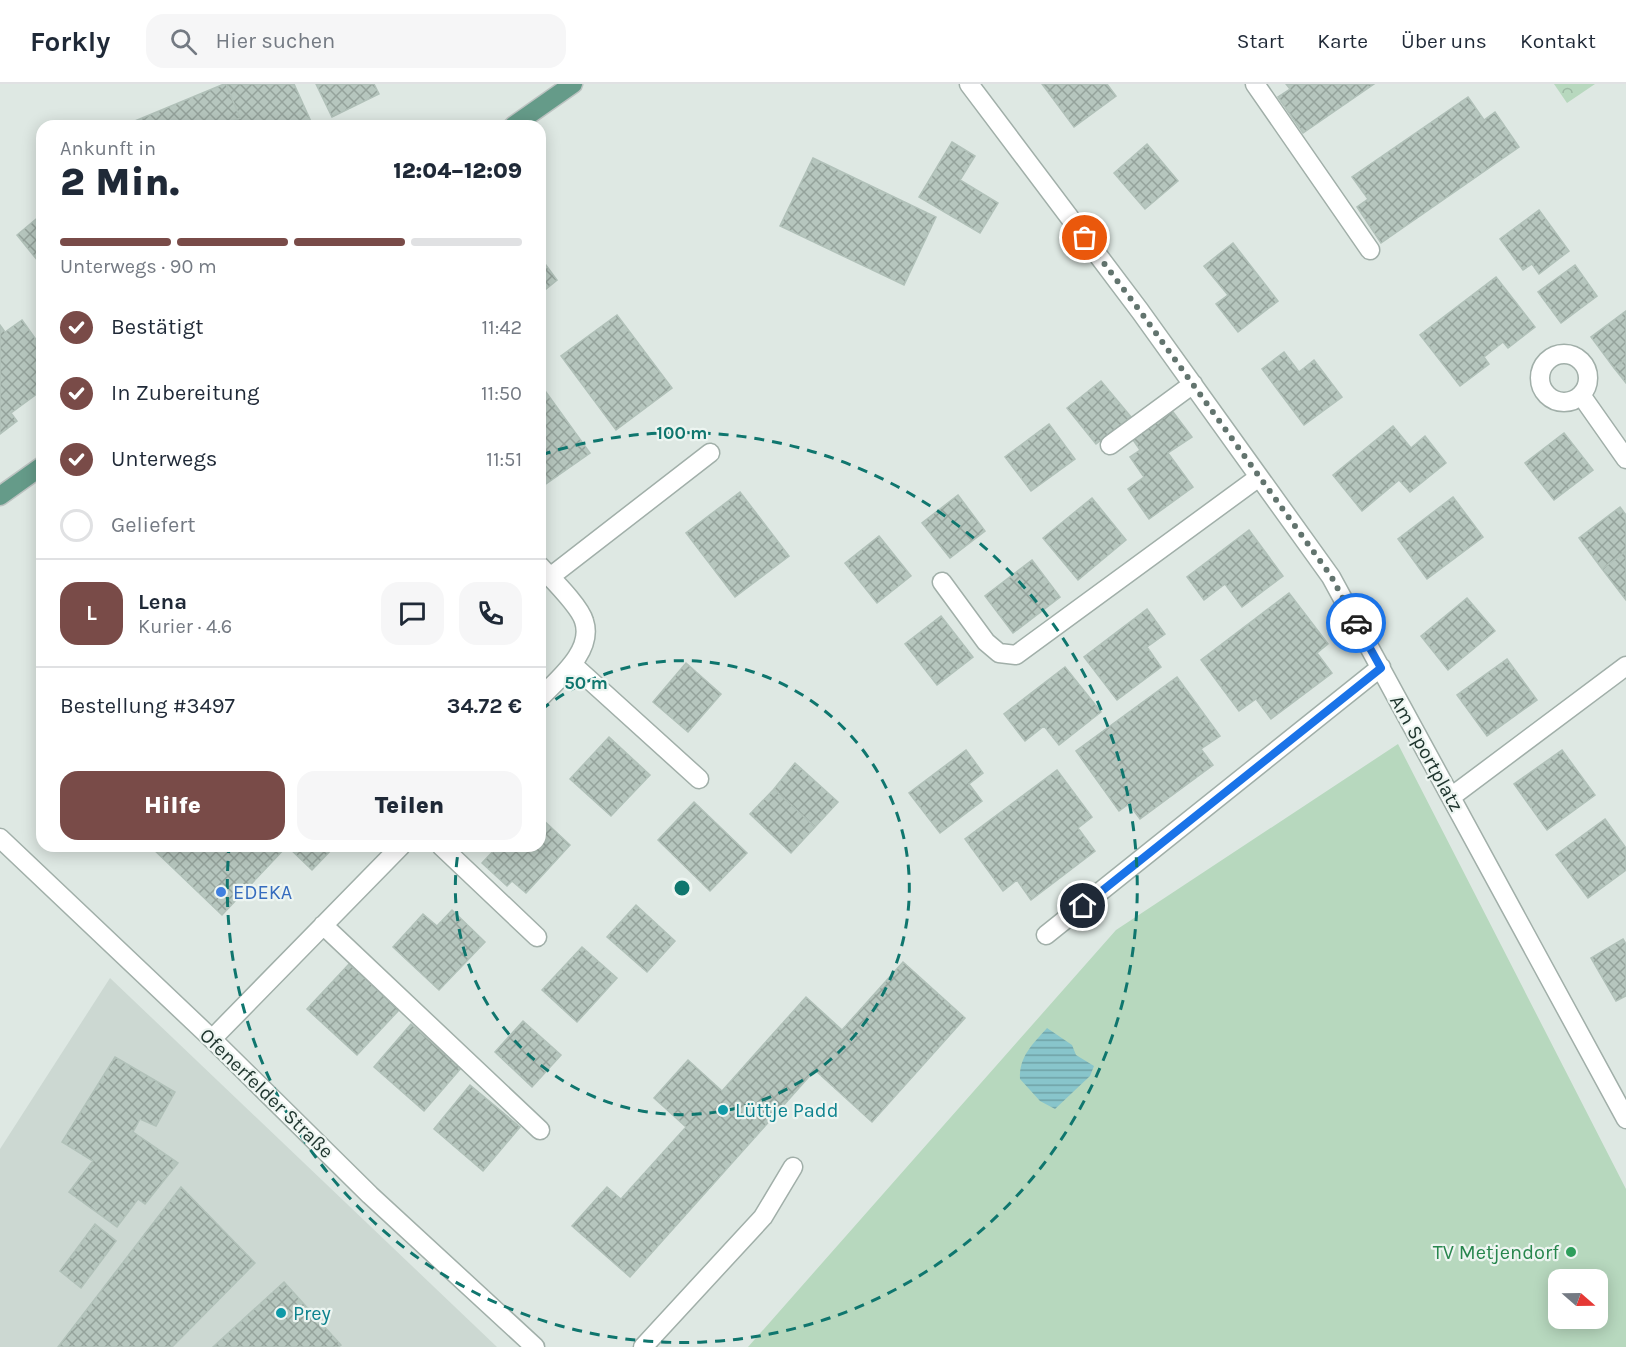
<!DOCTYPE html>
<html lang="de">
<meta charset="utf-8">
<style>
:root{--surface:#fff;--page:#f6f6f7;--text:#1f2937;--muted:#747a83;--line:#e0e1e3;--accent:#794b48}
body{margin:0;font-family:Karla,sans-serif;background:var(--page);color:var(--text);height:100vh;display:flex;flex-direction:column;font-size:22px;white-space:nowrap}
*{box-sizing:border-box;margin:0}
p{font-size:20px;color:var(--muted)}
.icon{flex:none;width:33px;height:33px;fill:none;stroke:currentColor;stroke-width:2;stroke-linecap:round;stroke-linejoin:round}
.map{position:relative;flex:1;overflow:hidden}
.sheet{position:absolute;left:36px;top:36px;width:510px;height:732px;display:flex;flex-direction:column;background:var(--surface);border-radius:18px;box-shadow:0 3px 15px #0003}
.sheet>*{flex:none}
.needle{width:39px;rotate:110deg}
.controls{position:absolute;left:1548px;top:1185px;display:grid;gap:12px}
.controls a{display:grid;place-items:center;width:60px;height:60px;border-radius:12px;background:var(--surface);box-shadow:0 3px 15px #0003;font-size:30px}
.pin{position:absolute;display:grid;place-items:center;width:51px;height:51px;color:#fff;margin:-26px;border:3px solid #fff;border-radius:50%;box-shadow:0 2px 6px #0007}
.courier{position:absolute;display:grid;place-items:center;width:60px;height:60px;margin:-30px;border:4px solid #1a73e8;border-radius:50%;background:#fff;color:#222;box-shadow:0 2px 8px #0007}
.overview em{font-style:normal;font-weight:800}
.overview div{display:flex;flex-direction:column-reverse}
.overview{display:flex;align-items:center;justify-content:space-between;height:102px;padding:0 24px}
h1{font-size:39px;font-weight:800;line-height:45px}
.bar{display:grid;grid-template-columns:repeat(4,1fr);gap:9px 6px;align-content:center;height:72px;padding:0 24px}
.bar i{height:8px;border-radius:4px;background:var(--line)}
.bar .active{background:var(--accent)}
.bar p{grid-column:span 4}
.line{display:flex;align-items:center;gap:15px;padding:0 24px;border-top:2px solid var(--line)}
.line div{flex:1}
.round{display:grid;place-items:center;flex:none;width:63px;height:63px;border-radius:18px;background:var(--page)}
ol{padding:0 24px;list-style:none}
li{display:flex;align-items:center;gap:18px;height:66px}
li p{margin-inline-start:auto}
li .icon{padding:6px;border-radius:50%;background:var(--accent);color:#fff;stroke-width:4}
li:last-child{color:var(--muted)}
li i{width:33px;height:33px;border:3px solid var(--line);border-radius:50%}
.cta{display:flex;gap:12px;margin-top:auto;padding:12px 24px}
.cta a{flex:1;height:69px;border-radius:18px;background:var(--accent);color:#fff;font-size:24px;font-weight:800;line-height:69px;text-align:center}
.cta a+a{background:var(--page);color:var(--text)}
header{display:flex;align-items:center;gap:36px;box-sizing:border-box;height:84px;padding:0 30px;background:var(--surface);border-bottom:2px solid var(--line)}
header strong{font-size:28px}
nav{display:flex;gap:33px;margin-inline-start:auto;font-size:21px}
.search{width:420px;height:54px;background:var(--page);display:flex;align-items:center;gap:15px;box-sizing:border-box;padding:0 21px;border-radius:18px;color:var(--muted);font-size:22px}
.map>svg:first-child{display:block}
.built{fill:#ccd8d2}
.forest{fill:url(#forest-crowns)}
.pitch{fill:#b7d8be;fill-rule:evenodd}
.water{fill:url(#water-rules)}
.building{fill:url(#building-cross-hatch);stroke:#b1c1b9;stroke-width:1.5}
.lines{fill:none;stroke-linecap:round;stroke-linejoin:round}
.minor-casing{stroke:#a1afa9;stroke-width:21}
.major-casing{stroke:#bcc3c1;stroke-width:21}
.minor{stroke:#fff;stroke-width:18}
.major{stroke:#659b89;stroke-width:18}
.done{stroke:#62746e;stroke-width:6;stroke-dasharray:0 10.8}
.route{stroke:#1a73e8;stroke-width:8}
.ring{fill:none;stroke:#0f766e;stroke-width:3;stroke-dasharray:10 8}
.shop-dot{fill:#3f7fe0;stroke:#edf5f1;stroke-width:2}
.culture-dot{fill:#0f9aa8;stroke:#edf5f1;stroke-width:2}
.leisure-dot{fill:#2e9e5b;stroke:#edf5f1;stroke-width:2}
.labels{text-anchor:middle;stroke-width:4.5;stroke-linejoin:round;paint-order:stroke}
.street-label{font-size:20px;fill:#20362f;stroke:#edf5f1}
.shop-label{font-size:20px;fill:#366cbe;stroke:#edf5f1;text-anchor:start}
.culture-label{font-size:20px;fill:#0d838f;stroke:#edf5f1;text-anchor:start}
.leisure-label{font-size:20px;fill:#27864d;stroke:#edf5f1;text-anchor:end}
.centre{fill:#0f766e;stroke:#edf5f1;stroke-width:3}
.ring-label{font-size:18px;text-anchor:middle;font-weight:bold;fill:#0f766e;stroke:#edf5f1;stroke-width:4.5;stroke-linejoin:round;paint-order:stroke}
</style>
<header>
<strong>Forkly</strong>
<div class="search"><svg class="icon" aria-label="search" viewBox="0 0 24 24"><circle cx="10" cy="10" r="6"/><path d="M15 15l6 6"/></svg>Hier suchen</div>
<nav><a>Start</a><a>Karte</a><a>Über uns</a><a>Kontakt</a></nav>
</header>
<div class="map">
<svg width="1626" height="1263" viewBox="0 0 1626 1263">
<defs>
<pattern id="forest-crowns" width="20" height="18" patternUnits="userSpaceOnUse" patternTransform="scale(1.5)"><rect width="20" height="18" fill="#b7d8be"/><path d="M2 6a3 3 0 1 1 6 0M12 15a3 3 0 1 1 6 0" fill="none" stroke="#9dbaa4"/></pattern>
<pattern id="water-rules" width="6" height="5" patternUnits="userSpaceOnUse" patternTransform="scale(1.5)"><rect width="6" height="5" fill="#88c5cb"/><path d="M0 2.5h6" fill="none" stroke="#6fa1a5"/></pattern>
<pattern id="building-cross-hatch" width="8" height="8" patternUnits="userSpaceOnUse" patternTransform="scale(1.5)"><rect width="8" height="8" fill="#b6c6be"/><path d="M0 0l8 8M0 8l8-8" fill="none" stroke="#94a29b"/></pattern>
</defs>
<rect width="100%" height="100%" fill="#dee8e3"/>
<path class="built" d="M110 894 497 1263H0V1065Z"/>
<path class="forest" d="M1554 0H1595L1567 19Z"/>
<path class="pitch" d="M1398 660 1626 1105V1263H748L1116 846ZM1558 1196H1598V1234H1558Z"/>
<path class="water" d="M1047 944 1072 961 1076 971 1094 982 1090 992 1055 1025 1040 1017 1020 995C1019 972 1033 960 1047 944Z"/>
<path class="building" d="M224 0H226L240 34 220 42H137L135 37Z
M226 0H294L313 42H220L240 34Z
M316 0H374L379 10 332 33Z
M1042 0H1107L1116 12 1074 43Z
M1286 0H1374L1303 49 1278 13 1290 5Z
M1468 13 1484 36 1495 28 1519 63 1381 159 1357 123 1368 115 1352 93Z
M952 58 975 72 960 96 998 119 980 149 919 113Z
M1147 60 1178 97 1145 125 1114 89Z
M813 74 936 133 904 201 780 142Z
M1539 126 1569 167 1539 190 1532 180 1523 186 1500 155Z
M42 130V182L17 151Z
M1233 159 1278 217 1238 248 1216 220 1228 211 1204 182Z
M540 173 557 196 540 210Z
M1575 181 1597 212 1561 239 1538 208Z
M1496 193 1535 243 1508 264 1503 258 1484 273 1489 280 1460 302 1420 251Z
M1626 227V275L1614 284 1591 253Z
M617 231 672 304 616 346 561 272Z
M22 236 42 264V306L11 329 17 337 0 350V241L5 248Z
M1284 268 1299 288 1314 276 1342 313 1304 341 1262 285Z
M1626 275V299L1614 284Z
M1101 297 1131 333 1096 360 1067 324Z
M543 304 590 369 540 404V306Z
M1170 324 1192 353 1168 369 1193 403 1149 435 1128 405 1144 393 1130 373 1140 366 1131 353Z
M1049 340 1075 375 1031 407 1005 373Z
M1393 342 1411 364 1425 352 1446 379 1410 408 1399 396 1362 427 1333 391Z
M1564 349 1593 386 1554 416 1525 379Z
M740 408 789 472 735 513 686 449Z
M958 411 985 447 950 474 922 439Z
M1453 413 1483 453 1427 495 1398 455Z
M1092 414 1126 456 1078 496 1043 454Z
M1620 423 1626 431V467L1602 485 1579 454Z
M1249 446 1283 492 1242 523 1225 500 1204 516 1187 493Z
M879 452 911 492 877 519 845 479Z
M1626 467V516L1602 485Z
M1032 476 1060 513 1013 549 985 512Z
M1289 509 1328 560 1317 569 1332 589 1271 635 1256 615 1239 627 1201 576Z
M1467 514 1495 547 1448 586 1421 552Z
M1147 525 1165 550 1147 563 1161 583 1117 616 1084 573Z
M941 532 973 573 937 601 905 560Z
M1507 575 1537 616 1487 652 1457 611Z
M686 579 721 610 688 648 653 618Z
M1065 583 1101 628 1059 661 1044 642 1025 657 1004 630Z
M1177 593 1220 652 1201 665 1213 681 1140 735 1129 720 1119 727 1076 667Z
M609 653 650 691 611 732 570 695Z
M966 666 983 689 969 700 982 717 940 749 909 709Z
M1562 666 1595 711 1547 746 1514 700Z
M795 679 838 718 815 743 774 705Z
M1057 686 1092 733 1078 744 1095 767 1031 816 1017 796 1003 807 965 755Z
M774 705 815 743 791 769 750 730Z
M694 718 747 769 710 807 658 756Z
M540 733 570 761 526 809 512 797 507 802 482 779 498 762H540Z
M1605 735 1626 764V786L1588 814 1556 771Z
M150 762H335L312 786 287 762 222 831Z
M636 821 675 857 647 888 607 853Z
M452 826 485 858 439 906 393 863 423 830 437 842Z
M1623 855 1626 860V912L1616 917 1591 874Z
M582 863 617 894 577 938 542 906Z
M903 878 965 934 872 1038 815 986 630 1193 572 1142 607 1103 621 1115 686 1043 654 1014 688 976 722 1007 806 913 842 946Z
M349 880 399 926 357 971 307 925Z
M523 937 561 971 532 1003 495 968Z
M411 940 461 984 424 1027 374 983Z
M115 973 175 1008 156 1042 140 1035 133 1048 178 1079 145 1120 138 1115 117 1143 69 1108 93 1077 62 1058Z
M470 1001 520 1043 483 1087 434 1045Z
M181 1103 255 1179 172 1263H58Z
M95 1140 116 1157 81 1204 60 1187Z
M284 1198 341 1261 338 1263H213Z"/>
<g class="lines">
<defs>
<path id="minor" d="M969 0 1140 227 1331 493 1626 1035
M1255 0 1370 166
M1540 294a24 24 0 1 1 48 0a24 24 0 1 1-48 0Z
M1581 311 1626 375
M1110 361 1193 300
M540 482C551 494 580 522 584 537 594 567 558 595 540 614
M550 493 710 369
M942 498 986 558 999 569 1016 571 1259 393
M572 580 699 695
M1451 713 1626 582
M0 754 212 955 370 1111 535 1263
M441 762 537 853
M323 841 540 1046
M1046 851 1381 583
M212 955 401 762
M643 1263 763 1133 793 1083"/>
<path id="major" d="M513 42 573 0
M0 412 42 382"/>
</defs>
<use href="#minor" class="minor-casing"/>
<use href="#major" class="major-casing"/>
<use href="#minor" class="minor"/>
<use href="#major" class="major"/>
</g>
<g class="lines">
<path class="done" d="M1085 154 1140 227 1331 492 1356 539"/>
<path class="route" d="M1083 822 1381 584 1356 539"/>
</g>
<g class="ring">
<path d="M541 626A227 227 0 1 1 459 763"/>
<path d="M541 371A455 455 0 1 1 229 764"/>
</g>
<circle class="shop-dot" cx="221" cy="808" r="6"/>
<g class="culture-dot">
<circle cx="723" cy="1026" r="6"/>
<circle cx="281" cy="1229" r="6"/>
</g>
<circle class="leisure-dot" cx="1571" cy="1168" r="6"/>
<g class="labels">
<g class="street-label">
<text transform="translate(1427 669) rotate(61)" y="7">Am Sportplatz</text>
<text transform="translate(267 1009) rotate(44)" y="7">Ofenerfelder Straße</text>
</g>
<g class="shop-label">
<text x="233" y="815">EDEKA</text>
</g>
<g class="culture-label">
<text x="735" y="1033">Lüttje Padd</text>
<text x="293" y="1236">Prey</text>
</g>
<g class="leisure-label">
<text x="1559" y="1175">TV Metjendorf</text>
</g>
</g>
<circle cx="682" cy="804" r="9" class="centre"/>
<g class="ring-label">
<text x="682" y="355">100 m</text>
<text x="586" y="605">50 m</text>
</g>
</svg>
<div class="controls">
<a><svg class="needle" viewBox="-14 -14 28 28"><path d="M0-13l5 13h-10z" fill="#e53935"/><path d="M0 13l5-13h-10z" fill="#747a83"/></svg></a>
</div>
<div class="pin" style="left:1085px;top:154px;background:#ea580c"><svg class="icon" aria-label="bag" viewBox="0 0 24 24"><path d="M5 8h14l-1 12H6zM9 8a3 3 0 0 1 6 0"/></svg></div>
<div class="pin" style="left:1083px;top:822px;background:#1f2937"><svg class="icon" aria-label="home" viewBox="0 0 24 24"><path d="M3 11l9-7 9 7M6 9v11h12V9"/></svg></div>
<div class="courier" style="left:1356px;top:539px"><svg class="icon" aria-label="car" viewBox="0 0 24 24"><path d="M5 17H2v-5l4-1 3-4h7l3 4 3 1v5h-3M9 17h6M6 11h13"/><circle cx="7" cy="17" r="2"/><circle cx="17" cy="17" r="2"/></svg></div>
<section class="sheet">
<div class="overview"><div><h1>2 Min.</h1><p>Ankunft in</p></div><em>12:04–12:09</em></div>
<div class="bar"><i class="active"></i><i class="active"></i><i class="active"></i><i></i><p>Unterwegs · 90 m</p></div>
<ol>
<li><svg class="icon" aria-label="check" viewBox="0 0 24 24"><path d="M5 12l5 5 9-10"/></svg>Bestätigt<p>11:42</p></li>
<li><svg class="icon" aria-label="check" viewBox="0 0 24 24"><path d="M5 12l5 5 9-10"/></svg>In Zubereitung<p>11:50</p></li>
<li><svg class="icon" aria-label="check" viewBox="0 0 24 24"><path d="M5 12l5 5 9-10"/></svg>Unterwegs<p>11:51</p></li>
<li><i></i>Geliefert</li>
</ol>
<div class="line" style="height:108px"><b class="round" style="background:var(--accent);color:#fff">L</b><div><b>Lena</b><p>Kurier · 4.6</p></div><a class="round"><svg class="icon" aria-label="chat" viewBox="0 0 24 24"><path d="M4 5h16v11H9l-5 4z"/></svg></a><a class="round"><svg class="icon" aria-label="phone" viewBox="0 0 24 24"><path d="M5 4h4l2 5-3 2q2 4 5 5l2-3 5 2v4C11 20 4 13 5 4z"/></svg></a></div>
<div class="line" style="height:78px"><div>Bestellung #3497</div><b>34.72 €</b></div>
<div class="cta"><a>Hilfe</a><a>Teilen</a></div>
</section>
</div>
